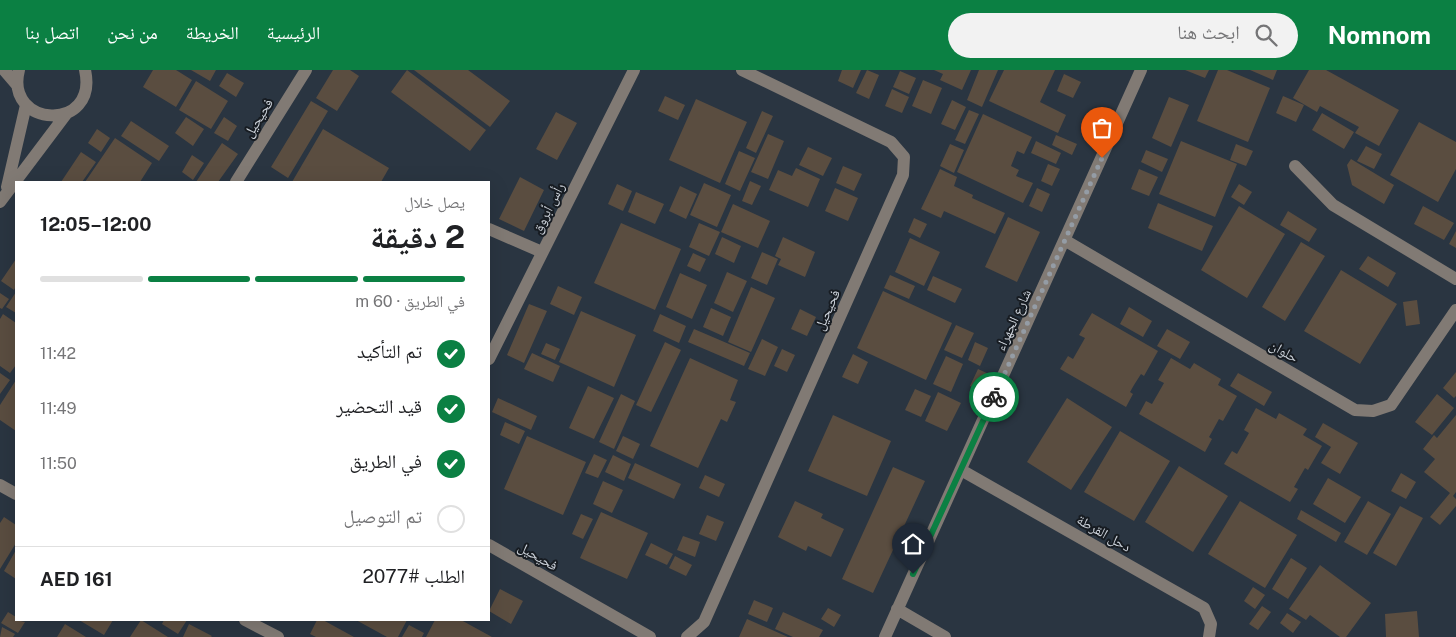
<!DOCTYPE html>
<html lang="ar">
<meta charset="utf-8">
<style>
:root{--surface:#fff;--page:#f2f2f2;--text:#202124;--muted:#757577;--line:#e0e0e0;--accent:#0b8043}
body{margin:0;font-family:"Public Sans","Noto Naskh Arabic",sans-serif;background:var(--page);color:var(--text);direction:rtl;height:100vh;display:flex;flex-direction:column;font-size:19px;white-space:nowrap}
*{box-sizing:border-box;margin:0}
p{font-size:16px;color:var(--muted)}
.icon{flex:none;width:28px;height:28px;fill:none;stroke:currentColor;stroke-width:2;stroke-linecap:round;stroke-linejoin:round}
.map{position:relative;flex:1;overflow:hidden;direction:ltr}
.side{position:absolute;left:15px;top:111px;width:475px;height:440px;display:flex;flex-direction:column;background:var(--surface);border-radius:0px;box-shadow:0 5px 20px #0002;direction:rtl}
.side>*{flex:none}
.pin{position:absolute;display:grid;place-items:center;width:42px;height:42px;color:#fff;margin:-51px -21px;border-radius:50% 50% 50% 0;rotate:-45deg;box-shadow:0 0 5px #0007}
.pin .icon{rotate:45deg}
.courier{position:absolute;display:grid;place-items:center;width:50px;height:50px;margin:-25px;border:4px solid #0b8043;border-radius:50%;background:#fff;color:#222;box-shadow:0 1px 6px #0007}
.headline em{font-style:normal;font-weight:700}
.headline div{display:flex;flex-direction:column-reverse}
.headline{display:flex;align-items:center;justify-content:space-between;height:85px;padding:0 25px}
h1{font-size:32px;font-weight:700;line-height:38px}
.bar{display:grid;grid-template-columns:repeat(4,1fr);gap:8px 5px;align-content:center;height:60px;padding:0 25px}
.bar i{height:6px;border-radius:4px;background:var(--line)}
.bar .active{background:var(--accent)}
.bar p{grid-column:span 4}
.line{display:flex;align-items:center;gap:12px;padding:0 25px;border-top:1px solid var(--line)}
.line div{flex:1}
ol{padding:0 25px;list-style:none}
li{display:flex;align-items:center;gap:15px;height:55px}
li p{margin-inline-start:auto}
li .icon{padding:5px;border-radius:50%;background:var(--accent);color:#fff;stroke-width:4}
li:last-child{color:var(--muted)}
li i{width:28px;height:28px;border:2px solid var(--line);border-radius:50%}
header{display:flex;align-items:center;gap:30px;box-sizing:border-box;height:70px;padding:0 25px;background:var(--accent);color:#fff}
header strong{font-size:24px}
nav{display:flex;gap:28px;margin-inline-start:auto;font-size:18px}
.search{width:350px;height:45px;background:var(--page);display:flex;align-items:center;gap:12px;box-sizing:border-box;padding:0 18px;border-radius:28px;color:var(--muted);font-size:19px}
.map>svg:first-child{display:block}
.building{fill:#5a4d40}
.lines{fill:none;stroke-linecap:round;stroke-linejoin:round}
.minor{stroke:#817a74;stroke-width:12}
.done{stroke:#949ca5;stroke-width:5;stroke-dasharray:0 9}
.route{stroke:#0b8043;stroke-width:6}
.labels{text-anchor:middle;stroke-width:4;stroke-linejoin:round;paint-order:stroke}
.street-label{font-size:14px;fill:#cdd3db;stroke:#171c22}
</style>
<header>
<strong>Nomnom</strong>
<div class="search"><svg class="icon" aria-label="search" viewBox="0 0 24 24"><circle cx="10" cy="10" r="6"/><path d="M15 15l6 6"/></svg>ابحث هنا</div>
<nav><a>الرئيسية</a><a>الخريطة</a><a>من نحن</a><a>اتصل بنا</a></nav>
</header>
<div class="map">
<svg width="1456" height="567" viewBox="0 0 1456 567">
<rect width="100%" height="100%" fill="#2a3541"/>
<path class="building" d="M153 0H176L192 10 176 37 143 17Z
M191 0H216L210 11Z
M333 0H350L359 6 337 41 316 28Z
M407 0 486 60 470 81 391 22Z
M414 0H468L510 31 490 57Z
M842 0H861L853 18 838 11Z
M867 0 879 5 869 29 856 23Z
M934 0H971L962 20 940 10 943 4Z
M979 0H998L982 37 967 30Z
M1004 0H1055L1040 32 1066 45 1058 63 989 31Z
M1185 0H1209L1205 8Z
M1218 0H1227L1270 18 1248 72 1197 51Z
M1250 0H1277L1273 10Z
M1309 0H1326L1399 40 1379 76 1355 63 1359 57 1320 36 1317 42 1293 28Z
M900 1 916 8 909 24 893 17Z
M227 3 244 13 236 27 219 16Z
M1064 4 1081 12 1073 28 1057 21Z
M923 10 942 18 931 44 912 36Z
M196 11 228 31 211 59 179 40Z
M892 19 909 27 902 43 885 36Z
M665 26 685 35 678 50 658 41Z
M1283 26 1304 35 1296 52 1276 43Z
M1169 27 1189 35 1171 77 1152 68Z
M696 29 747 52 720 113 669 90Z
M952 30 966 37 955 60 941 54Z
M311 31 328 41 288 108 271 97Z
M969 40 979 44 965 74 955 70Z
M762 41 773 46 756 83 746 78Z
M556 42 577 53 557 90 536 79Z
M1322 43 1354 62 1344 79 1312 60Z
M983 44 1032 67 1024 84 1017 81 1011 96 1019 100 1016 106 1033 113 1023 133 957 102Z
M186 47 204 59 193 76 175 63Z
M224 47 237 56 228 71 214 63Z
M131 51 169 76 159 91 121 66Z
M1419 52 1456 72V99L1438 132 1390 105Z
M97 59 110 68 101 82 88 73Z
M323 59 389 98 381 112H292Z
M768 64 784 71 768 109 751 102Z
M1056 65 1077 74 1072 85 1052 75Z
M115 68 152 93 140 112H85Z
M1036 71 1061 83 1056 94 1031 83Z
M1181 71 1237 94 1215 147 1159 124Z
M222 73 238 84 218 112H196Z
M950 74 964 80 954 103 940 96Z
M1236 74 1253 81 1246 96 1230 90Z
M1366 76 1382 84 1374 99 1357 91Z
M808 77 832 88 823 106 799 95Z
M1146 80 1168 89 1162 102 1141 92Z
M739 81 755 88 740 121 725 114Z
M81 82 96 92 82 112H61Z
M192 85 204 93 193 110 182 102Z
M1351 89 1394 115 1384 134 1352 115 1347 95Z
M1048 94 1060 99 1052 116 1041 111Z
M843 96 862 104 854 121 836 113Z
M796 98 820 109 808 137 769 120 778 100 792 106Z
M940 99 957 107 954 116 973 125 972 128 1005 143 995 164 944 141 941 148 921 139Z
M1139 99 1158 107 1149 126 1131 119Z
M520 107 544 120 524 161 499 149Z
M750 111 761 116 752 135 742 131Z
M704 113 731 125 717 157 690 145Z
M617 114 632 121 623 141 608 134Z
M1239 114 1252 122 1244 135 1231 127Z
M680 116 697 124 686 149 669 141Z
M835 118 858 128 848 151 825 141Z
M1037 118 1050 124 1042 142 1029 136Z
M636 122 664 134 655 154 628 142Z
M1158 133 1213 156 1202 181 1148 158Z
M733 134 770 151 758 178 721 162Z
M1239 136 1285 164 1247 228 1201 200Z
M1423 136 1454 153 1444 170 1414 154Z
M1288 141 1317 159 1309 172 1280 155Z
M1008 147 1040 162 1017 212 985 197Z
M914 148 927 154 920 168 908 162Z
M621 153 681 179 655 240 594 213Z
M699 153 720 162 709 186 689 177Z
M1456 161V178L1449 174Z
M722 167 741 176 734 193 715 184Z
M783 167 815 182 805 207 778 195 781 189 775 186Z
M910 168 940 182 924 216 895 202Z
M1301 172 1325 186 1285 251 1262 237Z
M762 182 778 189 767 215 751 208Z
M693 183 706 189 700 202 687 196Z
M1368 186 1396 203 1388 217 1359 199Z
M16 189V216L14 220 1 211Z
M1341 200 1397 234 1360 294 1304 261Z
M727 202 747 211 733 242 714 233Z
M680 203 707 215 692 249 666 237Z
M890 205 915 216 909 229 884 218Z
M933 206 962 219 955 233 927 220Z
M558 216 582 227 574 245 550 234Z
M751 217 775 228 751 282 728 272Z
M883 221 952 253 926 310 857 278Z
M16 222V243L6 237Z
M0 223 9 229 2 239 0 238Z
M1417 230 1420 254 1406 256 1403 232Z
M529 234 547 241 524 293 507 285Z
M1129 237 1152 251 1143 267 1120 254Z
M711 238 731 247 723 266 703 257Z
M800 239 816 247 807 266 791 259Z
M581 241 636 265 614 317 559 292Z
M1092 243 1158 281 1144 306 1141 304 1134 315 1130 322 1133 324 1126 337 1060 299 1068 286 1073 289 1085 268 1079 265Z
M3 244 16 253V295L10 303 0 296V249Z
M660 244 686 256 679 273 653 261Z
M956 255 974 263 962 288 944 280Z
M694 259 750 283 744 296 688 272Z
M1167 259 1190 272 1180 289 1157 276Z
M762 269 778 277 765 306 748 299Z
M665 272 681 280 651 342 636 335Z
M975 272 988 278 980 296 968 290Z
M546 273 560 279 555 290 541 284Z
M782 279 795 285 787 302 774 296Z
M532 283 560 296 553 312 524 299Z
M853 284 868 292 858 314 842 307Z
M946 286 963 294 951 322 933 314Z
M690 288 738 310 730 330 736 332 727 352 721 349 698 398 650 376Z
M1171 288 1190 299 1194 293 1221 309 1218 315 1237 326 1223 351 1219 349 1213 360 1209 367 1212 369 1205 382 1139 344 1146 331 1152 334 1164 313 1158 310Z
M978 299 991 305 983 322 970 316Z
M1456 302V326L1454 328 1443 318Z
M0 303 10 310 0 324Z
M1238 303 1272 322 1264 336 1230 316Z
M16 310V361L0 350V335Z
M588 316 614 328 594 369 569 358Z
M915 319 931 326 921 347 905 340Z
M938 322 961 333 947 361 925 351Z
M621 324 635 331 614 379 599 372Z
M1437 324 1454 338 1432 365 1415 352Z
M498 328 537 346 531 360 492 342Z
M1067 328 1112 357 1071 420 1027 392Z
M1256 338 1276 349 1279 343 1307 359 1303 365 1322 376 1308 400 1305 398 1294 417 1298 419 1290 432 1224 394 1232 381 1237 384 1249 363 1244 360Z
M833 345 891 371 867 426 808 401Z
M1456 345V422L1453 426 1456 429V436L1440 455 1430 447 1450 423 1424 402 1435 389 1423 379 1434 365 1437 368Z
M505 352 525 361 519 374 500 365Z
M1323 353 1358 373 1340 404 1321 393 1331 377 1315 367Z
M1120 361 1170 391 1134 451 1084 422Z
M527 366 586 392 563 445 504 419Z
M623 366 640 374 633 389 616 381Z
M594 384 607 390 598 408 585 403Z
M613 385 631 394 624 411 605 402Z
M635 393 681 414 674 429 628 408Z
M1179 396 1228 426 1193 482 1145 452Z
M893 397 925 411 873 523 842 509Z
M1401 403 1416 412 1406 429 1391 421Z
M705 405 725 414 719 427 699 418Z
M1328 408 1361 427 1345 453 1313 434Z
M603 411 623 420 612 443 593 434Z
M795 431 823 444 821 448 844 459 831 487 808 476 806 481 778 467Z
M1240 431 1297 465 1265 518 1208 484Z
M1368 431 1391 444 1367 485 1344 472Z
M1400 436 1423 448 1396 496 1373 483Z
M1301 440 1341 463 1336 472 1297 449Z
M601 442 648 463 627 509 580 488Z
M581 444 593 449 583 469 572 464Z
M707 445 724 452 716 471 699 464Z
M4 447 16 455V473L0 499V453Z
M683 466 700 472 695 487 677 480Z
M651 473 673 484 667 495 645 485Z
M16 480V509L4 501Z
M675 486 692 495 686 506 669 498Z
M1291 488 1307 498 1288 529 1272 519Z
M1320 495 1371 533 1346 567H1340L1310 545 1306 550 1289 539Z
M1253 517 1265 525 1255 539 1244 531Z
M500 519 523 531 511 554 489 541Z
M754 530 773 538 767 552 748 544Z
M1262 536 1271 542 1258 560 1249 554Z
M828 538 841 545 834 557 821 549Z
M1417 541 1419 567H1386L1385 544Z
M8 542 16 547V550L25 552 18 563 1 553Z
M783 542 823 560 819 567H793L775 559Z
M1287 543 1301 552 1293 563 1280 553Z
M747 549 788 567H739Z
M79 550H113L104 565Z
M141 550 168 567H130Z
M164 550H187L178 564 162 554Z
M317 550H323L354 567H316L310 564Z
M356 550H407L398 567H387Z
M435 550H461L492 567H426Z
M65 554 86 567H57Z
M189 554 212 566 211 567H183Z
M409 555 424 563 422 567H402Z
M2 557 15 564 13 567H0Z"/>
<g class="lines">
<path class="minor" d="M4 0 17 15
M19 0C4 58 99 63 85 0
M1295 96 1333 135 1456 209
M236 112 306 0
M7 117 26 35
M0 132 67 43
M489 159 542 182
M1066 171 1355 340 1373 341 1391 335 1456 240
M489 289 634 0
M961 400 1204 538 1211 554 1209 567
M0 415 16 424
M489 475 650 567
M897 539 945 567
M245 550 278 567
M687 567 704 552 903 105 904 87 891 72 742 0
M885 567 1141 0"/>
</g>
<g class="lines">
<path class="done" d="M994 327 1102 88"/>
<path class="route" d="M913 504 994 327"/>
</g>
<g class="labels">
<g class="street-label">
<text transform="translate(258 48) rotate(-58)" y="5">فحيحيل</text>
<text transform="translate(548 138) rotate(-63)" y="5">رأس أبروق</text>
<text transform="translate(827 240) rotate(-66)" y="5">فحيحيل</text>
<text transform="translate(1013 250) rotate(-65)" y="5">شارع الجهراء</text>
<text transform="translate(1284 281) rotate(30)" y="5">حلوان</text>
<text transform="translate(1104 463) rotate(30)" y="5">دحل القرطة</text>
<text transform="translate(538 486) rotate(30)" y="5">فحيحيل</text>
</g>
</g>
</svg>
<div class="pin" style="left:1102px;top:88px;background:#ea580c"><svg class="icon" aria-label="bag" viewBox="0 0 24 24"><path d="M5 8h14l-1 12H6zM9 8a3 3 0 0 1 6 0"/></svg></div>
<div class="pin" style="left:913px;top:504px;background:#1f2937"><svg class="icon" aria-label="home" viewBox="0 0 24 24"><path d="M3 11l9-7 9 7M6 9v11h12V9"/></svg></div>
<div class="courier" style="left:994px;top:327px"><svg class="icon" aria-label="bike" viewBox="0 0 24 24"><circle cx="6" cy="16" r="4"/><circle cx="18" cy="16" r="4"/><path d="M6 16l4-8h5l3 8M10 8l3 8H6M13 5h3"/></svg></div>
<section class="side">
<div class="headline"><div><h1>2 دقيقة</h1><p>يصل خلال</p></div><em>12:00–12:05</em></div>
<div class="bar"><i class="active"></i><i class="active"></i><i class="active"></i><i></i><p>في الطريق · 60 m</p></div>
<ol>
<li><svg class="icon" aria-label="check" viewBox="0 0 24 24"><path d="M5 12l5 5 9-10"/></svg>تم التأكيد<p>11:42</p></li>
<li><svg class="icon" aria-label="check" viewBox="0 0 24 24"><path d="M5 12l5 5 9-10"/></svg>قيد التحضير<p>11:49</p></li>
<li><svg class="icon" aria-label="check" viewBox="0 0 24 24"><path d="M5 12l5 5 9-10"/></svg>في الطريق<p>11:50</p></li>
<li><i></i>تم التوصيل</li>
</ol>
<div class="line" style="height:65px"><div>الطلب #2077</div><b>AED 161</b></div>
</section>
</div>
